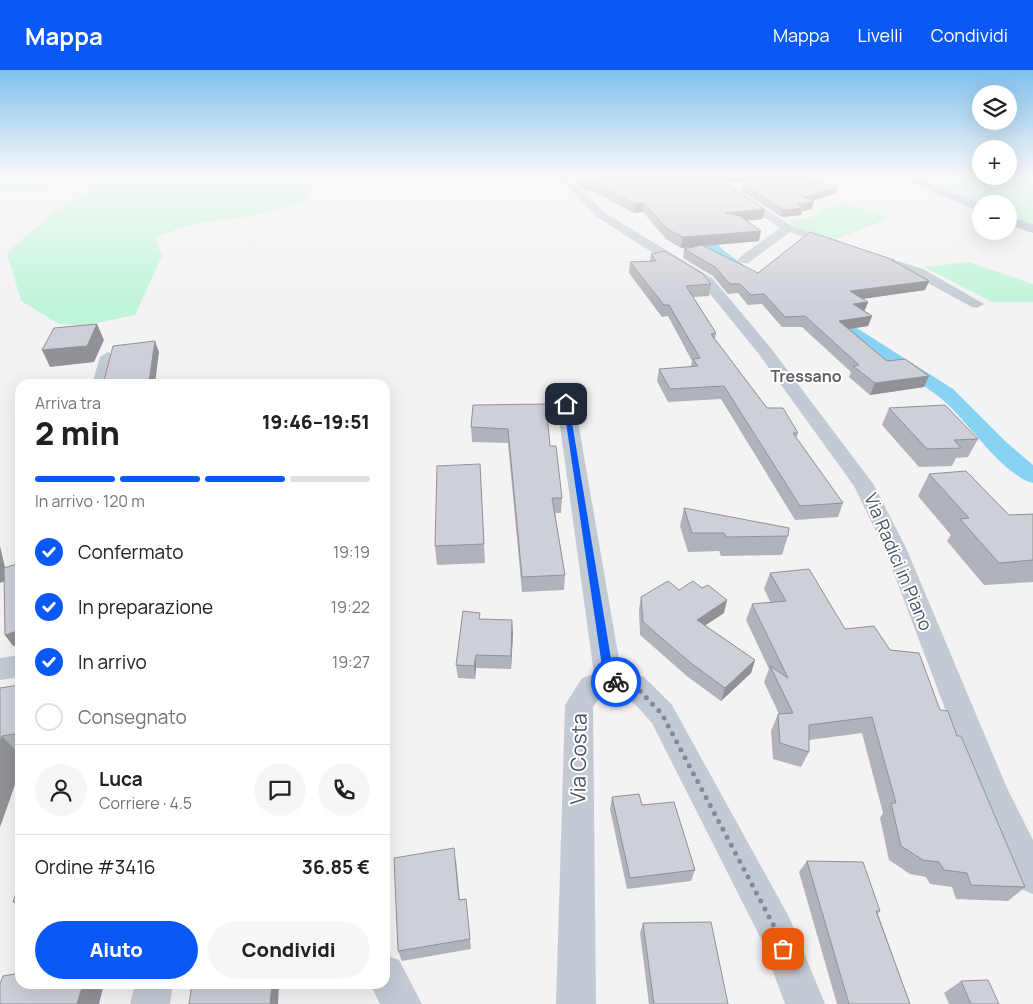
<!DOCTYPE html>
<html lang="it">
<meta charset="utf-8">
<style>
:root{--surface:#fff;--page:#f6f6f6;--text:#202124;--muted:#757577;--line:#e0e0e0;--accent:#0a58f6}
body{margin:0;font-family:Manrope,sans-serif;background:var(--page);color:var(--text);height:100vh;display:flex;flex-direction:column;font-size:19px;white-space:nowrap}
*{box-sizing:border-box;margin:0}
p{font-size:16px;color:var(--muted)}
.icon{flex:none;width:28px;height:28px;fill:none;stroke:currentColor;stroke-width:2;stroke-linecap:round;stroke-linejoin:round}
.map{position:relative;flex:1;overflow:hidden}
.drawer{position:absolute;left:15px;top:309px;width:375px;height:610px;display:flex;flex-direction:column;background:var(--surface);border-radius:15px;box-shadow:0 5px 20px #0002}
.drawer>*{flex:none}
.tools{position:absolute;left:972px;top:15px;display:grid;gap:10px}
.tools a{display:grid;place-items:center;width:45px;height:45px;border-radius:50%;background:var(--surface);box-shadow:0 5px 20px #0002;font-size:25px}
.pin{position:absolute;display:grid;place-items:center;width:42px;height:42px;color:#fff;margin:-21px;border-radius:10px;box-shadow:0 2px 8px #0006}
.courier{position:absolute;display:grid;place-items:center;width:50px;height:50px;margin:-25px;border:4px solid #0a58f6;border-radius:50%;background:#fff;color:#222;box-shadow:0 1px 6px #0007}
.overview em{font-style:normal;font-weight:800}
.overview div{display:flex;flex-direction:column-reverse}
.overview{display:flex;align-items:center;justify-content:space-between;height:85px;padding:0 20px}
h1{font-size:32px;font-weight:800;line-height:38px}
.bar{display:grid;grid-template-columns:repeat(4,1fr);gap:8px 5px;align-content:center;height:60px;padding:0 20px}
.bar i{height:6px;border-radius:4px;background:var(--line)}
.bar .active{background:var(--accent)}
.bar p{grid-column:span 4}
.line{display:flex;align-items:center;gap:12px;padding:0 20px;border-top:1px solid var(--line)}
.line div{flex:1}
.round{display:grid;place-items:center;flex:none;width:52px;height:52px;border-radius:26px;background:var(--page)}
ol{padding:0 20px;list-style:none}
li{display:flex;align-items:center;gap:15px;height:55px}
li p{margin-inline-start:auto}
li .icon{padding:5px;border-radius:50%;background:var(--accent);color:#fff;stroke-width:4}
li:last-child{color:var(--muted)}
li i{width:28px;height:28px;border:2px solid var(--line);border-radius:50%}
.primary-button{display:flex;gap:10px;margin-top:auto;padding:10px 20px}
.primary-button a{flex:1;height:58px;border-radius:30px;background:var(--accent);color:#fff;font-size:20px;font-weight:800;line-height:58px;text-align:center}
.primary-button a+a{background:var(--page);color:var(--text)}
header{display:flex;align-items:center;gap:30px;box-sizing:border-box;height:70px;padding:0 25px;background:var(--accent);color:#fff}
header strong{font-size:24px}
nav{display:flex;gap:28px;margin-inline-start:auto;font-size:18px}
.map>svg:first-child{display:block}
.green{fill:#bff4d9}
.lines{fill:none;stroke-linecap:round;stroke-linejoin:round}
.canal{fill:#88d2f4;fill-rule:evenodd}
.minor{fill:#c2cbd4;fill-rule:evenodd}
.primary{fill:#b0bed3;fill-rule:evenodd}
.wall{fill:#b1b3ba}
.shaded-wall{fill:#909297}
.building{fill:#ced0d8;stroke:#909297}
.route{fill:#0a58f6}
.done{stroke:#848b94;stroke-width:5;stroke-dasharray:0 9}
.labels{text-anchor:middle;stroke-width:4;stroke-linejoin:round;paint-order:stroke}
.far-quarter-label{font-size:16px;font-weight:bold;fill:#5e6168;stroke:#fff}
.street-label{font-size:18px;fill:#485362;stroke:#fff}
.near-street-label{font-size:21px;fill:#485362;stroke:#fff}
</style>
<header>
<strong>Mappa</strong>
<nav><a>Mappa</a><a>Livelli</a><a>Condividi</a></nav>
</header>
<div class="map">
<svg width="1033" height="934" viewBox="0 0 1033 934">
<rect width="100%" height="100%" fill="#f4f2f2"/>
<path class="green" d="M0 106H71L33 122 0 121Z
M114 106H381L382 109 319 111 303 133 251 146 194 154 155 167 162 186 135 245 86 255 59 254 21 231 7 183 51 144Z
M912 106 1033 107V154L1009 144V134H983Z
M844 133 890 148 834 170 795 157 789 151 812 147 820 140Z
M969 192 1033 214V232H992L924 197Z"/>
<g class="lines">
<path class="canal" d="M687 146 691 147 723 180 749 199 751 202 749 205C731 210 691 165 681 150Z
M827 246 852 255 953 319 1005 371 1033 395V413C1001 405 965 346 938 326 908 304 874 283 842 264 834 259 824 258 819 251Z"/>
<path class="minor" d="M557 106H566L605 143 712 208 770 277 874 415 907 480 1007 718 1033 770V824L1021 819 978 726 885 480 854 416 758 283 702 214 597 147Z
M704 106H714L792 156 840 171 842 174 836 178 790 162 748 193H740L738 190 740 187 780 158Z
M878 185 923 199 984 234 977 238 972 237 913 205 874 192 872 189Z
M108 282 116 287 109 314H92L100 287Z
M566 329 572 330 575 334 621 601 644 607 672 635 789 847 825 934H785L761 869 652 653C642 642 620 612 603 624 599 626 596 633 593 637L596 934H556L565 635 582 608 594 604 557 334 560 330Z
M20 585V607L0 610V588Z
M385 885 399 890 422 934H380L370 914H385Z
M135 914H173L170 934H130Z"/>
<path class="primary" d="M896 106H911L982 134 981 142Z
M1009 146 1033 154V163L1009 155Z"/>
</g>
<path class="wall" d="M571 106H714L763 149 747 150 759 171 704 176 758 203 893 191 929 211 925 220 862 229 868 232 864 241 872 246 868 256 849 259 887 291 924 317 870 325 849 307 851 302 802 257H782L762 234 748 235 738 223 728 224 713 206 683 188 684 179 695 177 681 178 666 169 643 142 634 143 593 121H585Z
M717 106H796L729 113Z
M743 114 836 123 812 131V139L802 141 801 145 782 147 741 121Z
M651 184 711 214 709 226 693 227 716 263 715 269 767 338 798 363 796 368 843 433 838 447 795 450 721 329 668 332 657 311 659 299 691 297 692 291 668 246 662 247 629 203 630 192 650 191Z
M473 335 550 376 562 428 561 443H555L565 505 564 520 522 522 508 373 472 372 471 357Z
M889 338 978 369 968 387 956 388 952 396 919 397 882 355Z
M480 394 485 493 437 495 435 476Z
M929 404 1009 445 1033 444V512L984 515 947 471 951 465 918 426Z
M684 438 788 466 782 485 721 486 719 481 688 482 680 456Z
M770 503 845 559 890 580 940 640 957 666 1025 817 1008 831 956 829 952 817 930 814 926 807 910 804 889 790 880 748 883 743 862 663 809 670V682L801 697 773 689 771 661 778 644H779L764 612 769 599 746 550 752 534 771 533 764 519Z
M679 520 724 543 705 555 755 590 751 603 721 631 688 607 640 565 639 540 641 527Z
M480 549 513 563 511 599 476 598 475 609 458 608 456 595Z
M20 615V700L0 757V618Z
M612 727 642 735 695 800 691 811 627 819 610 739Z
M456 789 460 830 466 829 471 879 402 891 398 881Z
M807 791 880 841 878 844 910 934H837L799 802Z
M20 811V838L13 832Z
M643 853 728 934H649L640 863Z
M961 911 999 934H949L944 923Z"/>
<path class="shaded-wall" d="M731 106H796L729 113Z
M838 117 836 123 807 133 814 132 812 139 802 141 801 145 782 147 783 140 797 134 804 127Z
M644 133 643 142 634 143 635 134Z
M765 139 763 149 723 153 725 143Z
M761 161 759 171 681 178 683 167Z
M929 211 925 220 847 231 850 221Z
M868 232 864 242 853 234Z
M872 246 868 256 836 261 839 251Z
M97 254 104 270 94 292 50 297 42 280Z
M155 271 159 282 155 314 149 311Z
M929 306 924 317 870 325 875 313Z
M0 476 8 510 0 513Z
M727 530 724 543 694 563 697 550Z
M512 550 513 563 511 599V586Z
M20 560V574L13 576 5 565Z
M476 585V598L475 609 474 596Z
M755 590 751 603 721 631 725 618Z
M2 666 20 685V700L0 757V672Z
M83 914H104L99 934H77Z
M272 914H279L278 934H270Z"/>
<path class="building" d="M580 106H714L765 139 725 143 740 146 761 161 683 167 667 159 644 133 635 134 594 112H586Z
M797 106 838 117 804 127 814 132 797 134 803 138 783 140 743 114Z
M810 162 894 190H892L929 211 850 221 868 232 853 234 872 246 839 251 887 291 905 289 929 306 875 313 853 296 859 295 805 246 785 247 764 224 751 225 740 214H730L715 197 684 179 702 175 758 203Z
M665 181 703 204 711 214 686 216 716 263 711 264 767 338H783L798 363H793L843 433 800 436 724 316 670 319 659 299 698 296 693 289 700 288 669 235H664L630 192 656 191 651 184Z
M97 254 87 276 42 280 54 258Z
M155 271 149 311 157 310V314H103L113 276Z
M546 334 550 376H556L562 428H552L565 505 522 507 508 359 471 357 473 335Z
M945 335 978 369 954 370 961 378 927 379 889 338Z
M480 394 484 474 435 476 437 396Z
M966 401 1009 445 1033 444V490L999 493 960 449 969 448 929 404Z
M684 438 789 458 788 466 726 467 724 463H692Z
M20 493V560L5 565 4 498Z
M809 499 845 559 874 556 890 580 919 583 940 640 948 641 957 666H961L1025 817 971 815 967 803 944 800 939 792 923 790 901 776 891 733H896L872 647 809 655V682L780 673 778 644 793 643 770 596 788 608 752 534 786 531 770 503Z
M668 511 679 520 693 511 702 518 708 515 727 530 697 550 755 590 725 618 692 594 643 552 641 527Z
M463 541 480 543 479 549 512 550 511 586 476 585 474 596 456 595Z
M20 615V663L2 666 0 672V618Z
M639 724 642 735 674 732 695 800 630 808 612 727Z
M454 778 459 830 466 829 470 869 398 881 394 788Z
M807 791 863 792 880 841H876L910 934H849Z
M20 811V831L13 832Z
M711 852 728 934H654L643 853Z
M20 903V914H83L77 934H0V914L3 906Z
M988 910 999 934H971L961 911Z
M192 914H272L270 934H189Z"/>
<linearGradient id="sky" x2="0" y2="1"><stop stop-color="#81c0ed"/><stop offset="0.45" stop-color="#faf9f9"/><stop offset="1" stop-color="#faf9f9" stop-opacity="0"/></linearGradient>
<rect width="1033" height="236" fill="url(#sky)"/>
<path class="route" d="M563 332 569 334 614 607 621 612 616 616 606 613 604 610Z"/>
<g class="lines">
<path class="done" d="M616 612 634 615 662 644 776 860 783 879"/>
</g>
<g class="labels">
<g class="far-quarter-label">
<text x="806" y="312">Tressano</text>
</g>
<g class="street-label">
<text transform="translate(898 492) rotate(67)" y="6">Via Radici in Piano</text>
</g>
<g class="near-street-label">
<text transform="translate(579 689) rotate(-89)" y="7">Via Costa</text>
</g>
</g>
</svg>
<div class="tools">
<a><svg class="icon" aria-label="layers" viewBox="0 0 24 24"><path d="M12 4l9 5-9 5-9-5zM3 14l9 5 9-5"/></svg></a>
<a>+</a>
<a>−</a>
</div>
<div class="pin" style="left:783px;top:879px;background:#ea580c"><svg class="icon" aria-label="bag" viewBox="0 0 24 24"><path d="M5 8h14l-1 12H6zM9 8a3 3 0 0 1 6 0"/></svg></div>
<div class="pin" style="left:566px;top:334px;background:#1f2937"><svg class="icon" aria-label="home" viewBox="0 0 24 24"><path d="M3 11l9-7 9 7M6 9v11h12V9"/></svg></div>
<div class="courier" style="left:616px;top:612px"><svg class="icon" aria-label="bike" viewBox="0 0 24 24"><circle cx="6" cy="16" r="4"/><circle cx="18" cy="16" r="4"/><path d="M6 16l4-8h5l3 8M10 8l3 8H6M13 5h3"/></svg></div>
<section class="drawer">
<div class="overview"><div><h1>2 min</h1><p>Arriva tra</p></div><em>19:46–19:51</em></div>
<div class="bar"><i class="active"></i><i class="active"></i><i class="active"></i><i></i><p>In arrivo · 120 m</p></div>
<ol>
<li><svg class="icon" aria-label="check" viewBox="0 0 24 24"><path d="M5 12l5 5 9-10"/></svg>Confermato<p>19:19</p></li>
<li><svg class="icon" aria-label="check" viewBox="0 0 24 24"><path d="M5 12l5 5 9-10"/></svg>In preparazione<p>19:22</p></li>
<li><svg class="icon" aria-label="check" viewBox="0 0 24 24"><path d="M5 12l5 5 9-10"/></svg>In arrivo<p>19:27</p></li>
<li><i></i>Consegnato</li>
</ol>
<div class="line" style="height:90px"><a class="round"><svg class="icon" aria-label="person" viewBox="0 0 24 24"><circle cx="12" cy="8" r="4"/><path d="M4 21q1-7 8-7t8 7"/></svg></a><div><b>Luca</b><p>Corriere · 4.5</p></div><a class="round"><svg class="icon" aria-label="chat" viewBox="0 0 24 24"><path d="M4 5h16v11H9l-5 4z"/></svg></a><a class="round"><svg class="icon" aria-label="phone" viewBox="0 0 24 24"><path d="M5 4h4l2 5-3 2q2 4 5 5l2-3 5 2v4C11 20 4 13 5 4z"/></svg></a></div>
<div class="line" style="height:65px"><div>Ordine #3416</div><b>36.85 €</b></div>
<div class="primary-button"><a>Aiuto</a><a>Condividi</a></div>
</section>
</div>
